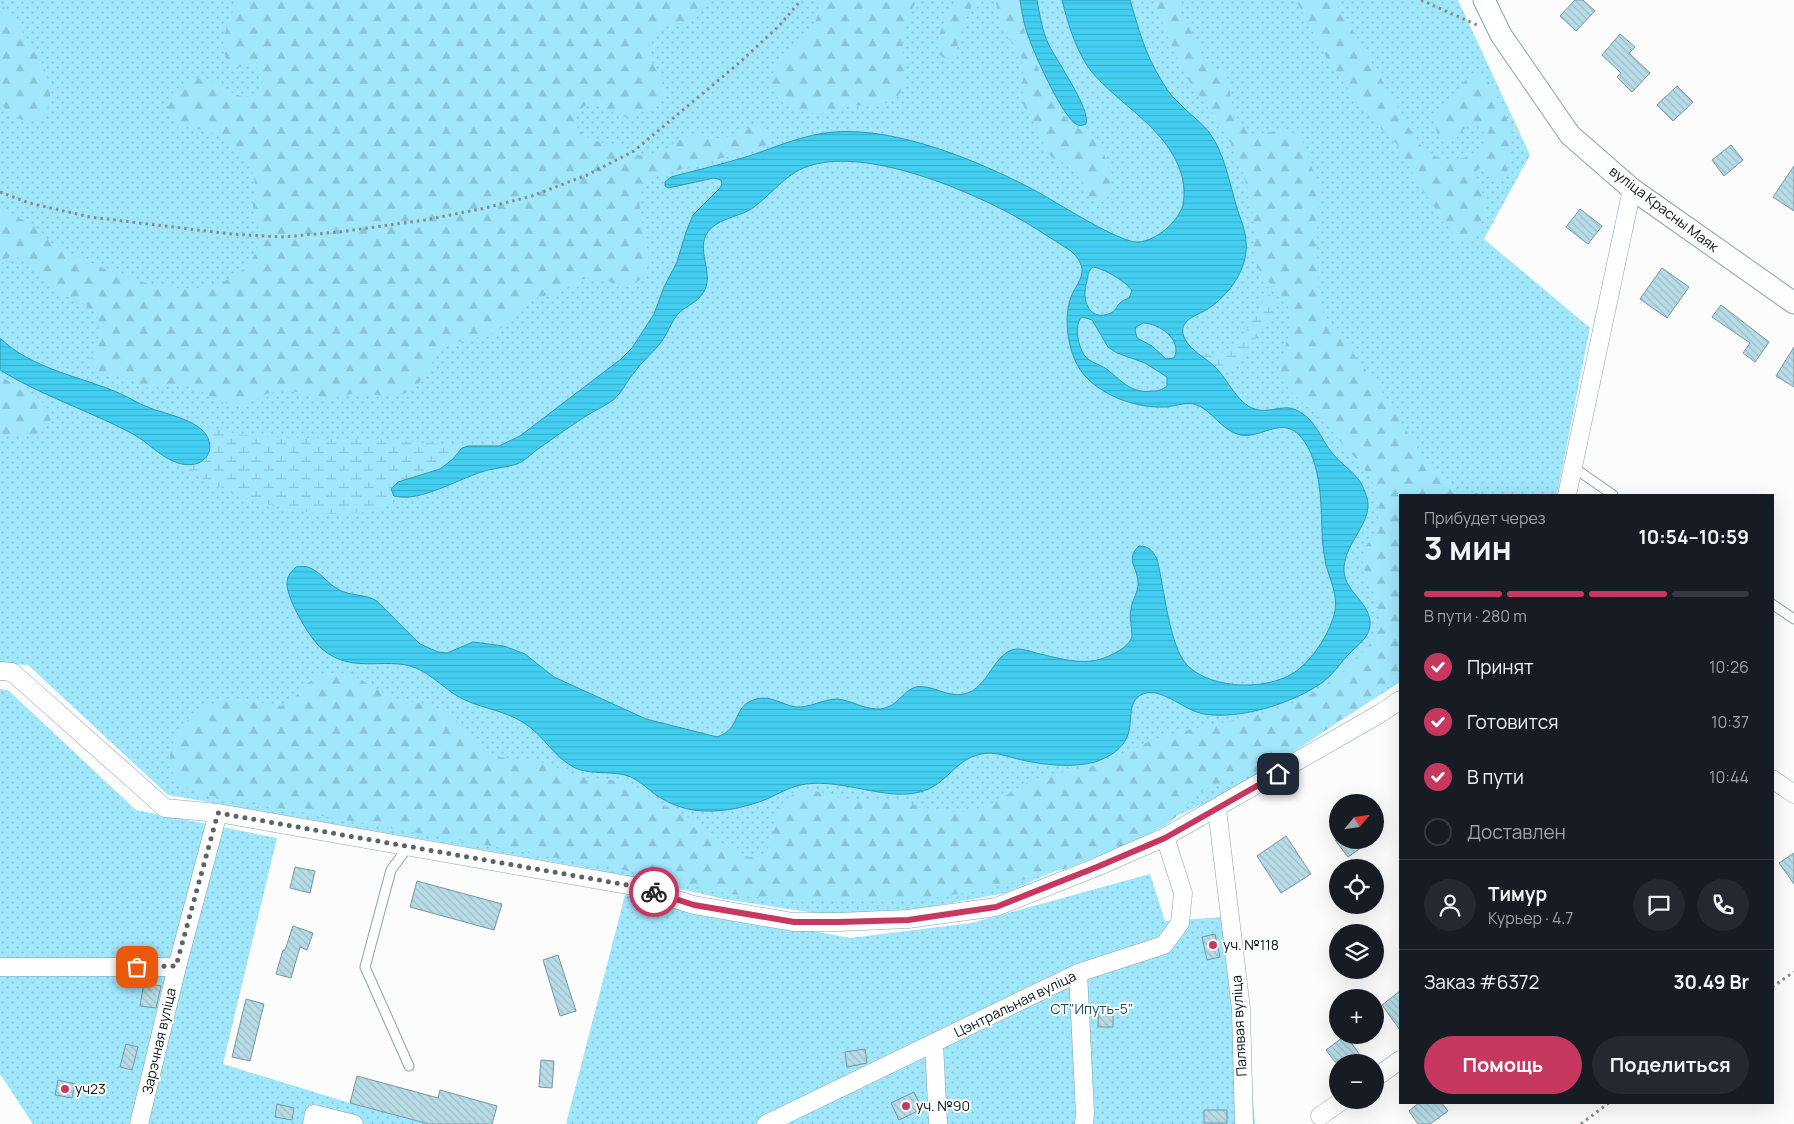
<!DOCTYPE html>
<html lang="ru">
<meta charset="utf-8">
<style>
:root{--surface:#171b24;--page:#242831;--text:#f1f3f6;--muted:#9ea1a6;--line:#363941;--accent:#c73861}
body{margin:0;font-family:Manrope,sans-serif;background:var(--page);color:var(--text);height:100vh;display:flex;flex-direction:column;font-size:19px;white-space:nowrap}
*{box-sizing:border-box;margin:0}
p{font-size:16px;color:var(--muted)}
.icon{flex:none;width:28px;height:28px;fill:none;stroke:currentColor;stroke-width:2;stroke-linecap:round;stroke-linejoin:round}
.map{position:relative;flex:1;overflow:hidden}
.drawer{position:absolute;left:1399px;top:494px;width:375px;height:610px;display:flex;flex-direction:column;background:var(--surface);border-radius:0px;box-shadow:0 5px 20px #0002}
.drawer>*{flex:none}
.needle{width:32px;rotate:61deg}
.buttons{position:absolute;left:1329px;top:794px;display:grid;gap:10px}
.buttons a{display:grid;place-items:center;width:55px;height:55px;border-radius:50%;background:var(--surface);box-shadow:0 5px 20px #0002;font-size:25px}
.pin{position:absolute;display:grid;place-items:center;width:42px;height:42px;color:#fff;margin:-21px;border-radius:10px;box-shadow:0 2px 8px #0006}
.courier{position:absolute;display:grid;place-items:center;width:50px;height:50px;margin:-25px;border:4px solid #c73861;border-radius:50%;background:#fff;color:#222;box-shadow:0 1px 6px #0007}
.summary em{font-style:normal;font-weight:700}
.summary div{display:flex;flex-direction:column-reverse}
.summary{display:flex;align-items:center;justify-content:space-between;height:85px;padding:0 25px}
h1{font-size:32px;font-weight:700;line-height:38px}
.bar{display:grid;grid-template-columns:repeat(4,1fr);gap:8px 5px;align-content:center;height:60px;padding:0 25px}
.bar i{height:6px;border-radius:4px;background:var(--line)}
.bar .active{background:var(--accent)}
.bar p{grid-column:span 4}
.line{display:flex;align-items:center;gap:12px;padding:0 25px;border-top:1px solid var(--line)}
.line div{flex:1}
.round{display:grid;place-items:center;flex:none;width:52px;height:52px;border-radius:26px;background:var(--page)}
ol{padding:0 25px;list-style:none}
li{display:flex;align-items:center;gap:15px;height:55px}
li p{margin-inline-start:auto}
li .icon{padding:5px;border-radius:50%;background:var(--accent);color:#fff;stroke-width:4}
li:last-child{color:var(--muted)}
li i{width:28px;height:28px;border:2px solid var(--line);border-radius:50%}
.action{display:flex;gap:10px;margin-top:auto;padding:10px 25px}
.action a{flex:1;height:58px;border-radius:30px;background:var(--accent);color:#fff;font-size:20px;font-weight:700;line-height:58px;text-align:center}
.action a+a{background:var(--page);color:var(--text)}
.map>svg:first-child{display:block}
.grass{fill:url(#grass-dots)}
.forest{fill:url(#forest-firs)}
.wetland{fill:url(#wetland-marsh)}
.water{fill:url(#water-rules);stroke:#3197b0;fill-rule:evenodd}
.building{fill:url(#building-back-hatch);stroke:#7597a2}
.lines{fill:none;stroke-linecap:round;stroke-linejoin:round}
.service-casing{stroke:#83a6b0;stroke-width:11}
.minor-casing{stroke:#83a6b0;stroke-width:19}
.tertiary-casing{stroke:#83a6b0;stroke-width:23}
.path{stroke:#858c8d;stroke-width:3;stroke-dasharray:2.5 4;stroke-linecap:butt}
.service{stroke:#fff;stroke-width:9}
.minor{stroke:#fff;stroke-width:18}
.tertiary{stroke:#fff;stroke-width:21}
.done{stroke:#5c6566;stroke-width:5;stroke-dasharray:0 9}
.route{stroke:#c73861;stroke-width:6}
.poi-dot{fill:#c73861;stroke:#fff;stroke-width:2}
.labels{text-anchor:middle;stroke-width:4;stroke-linejoin:round;paint-order:stroke}
.street-label{font-size:14px;fill:#061316;stroke:#fff}
.poi-label{font-size:14px;fill:#061316;stroke:#fff;text-anchor:start}
.park-label{font-size:14px;fill:#185260;stroke:#fff}
</style>
<div class="map">
<svg width="1794" height="1124" viewBox="0 0 1794 1124">
<defs>
<pattern id="grass-dots" width="8" height="8" patternUnits="userSpaceOnUse" patternTransform="scale(1.25)"><rect width="8" height="8" fill="#a1e7fc"/><path d="M2 2h.1M6 6h.1" fill="none" stroke="#89c5d7" stroke-width="1.8" stroke-linecap="round"/></pattern>
<pattern id="forest-firs" width="22" height="20" patternUnits="userSpaceOnUse" patternTransform="scale(1.25)"><rect width="22" height="20" fill="#a1e7fc"/><path d="M5 1l3.5 6h-7zM16 11l3.5 6h-7z" fill="#89c5d7"/></pattern>
<pattern id="wetland-marsh" width="20" height="14" patternUnits="userSpaceOnUse" patternTransform="scale(1.25)"><rect width="20" height="14" fill="#a1e7fc"/><path d="M1 5h8M5 5V1M11 12h8M15 12V8" fill="none" stroke="#89c5d7"/></pattern>
<pattern id="water-rules" width="6" height="5" patternUnits="userSpaceOnUse" patternTransform="scale(1.25)"><rect width="6" height="5" fill="#43cff2"/><path d="M0 2.5h6" fill="none" stroke="#39b1cf"/></pattern>
<pattern id="building-back-hatch" width="6" height="6" patternUnits="userSpaceOnUse" patternTransform="scale(1.25)"><rect width="6" height="6" fill="#b8dce7"/><path d="M-1 5l2 2M0 0l6 6M5-1l2 2" fill="none" stroke="#9dbcc5"/></pattern>
</defs>
<rect width="100%" height="100%" fill="#fcfcfc"/>
<path class="grass" d="M0 0H1458L1530 155 1484 239 1590 328 1557 495H1400V682L1230 792 1006 893 913 910 821 914 724 899 592 869 168 795 28 665 0 664Z
M0 689 8 690 136 810 277 838 223 1064 350 1103 429 1124H33L0 1074Z
M1150 874 1165 921 1239 916 1255 1124H566L625 895 850 938 971 923Z"/>
<path class="forest" d="M240 0H711C705 6 700 15 693 20 679 29 662 19 652 37 648 44 649 51 651 59 655 73 670 81 664 97 655 105 639 116 627 117 612 117 597 95 582 108 574 114 574 125 580 131 589 143 605 142 618 146 625 148 631 154 639 155 644 156 649 156 654 155 668 151 676 138 691 136 703 134 717 141 728 137 742 134 751 120 767 129 771 136 770 142 763 147L660 175C606 192 683 270 626 287L608 281 588 278 580 280 562 291 529 300 498 331 488 335 455 343 444 348 437 355 419 383 412 390 397 397 356 393 324 400 289 390 278 391 266 394 247 404 236 406 218 401 197 389 186 386 149 388 120 375 100 376 95 374 89 366C92 349 105 335 97 317 89 301 68 300 55 290 43 282 39 266 25 260 21 257 15 257 10 257L0 264V210C12 216 27 220 37 228 44 234 49 242 56 246 66 252 77 256 87 261 133 282 197 306 241 271 254 261 262 244 258 228 256 221 254 216 253 209 253 202 254 194 255 187 255 172 246 157 236 147 228 139 217 134 206 131 196 128 182 128 174 121 168 115 167 107 169 100 171 93 176 89 181 86 210 65 221 95 247 97 264 97 267 77 256 67 248 65 241 69 233 65 213 55 230 13 240 0Z
M822 0H917C909 14 904 28 903 43 901 59 910 78 901 92 890 109 869 104 852 106 842 108 832 112 822 113 802 115 769 104 772 79 774 59 797 50 808 35 816 25 819 12 822 0Z
M956 0H975L963 24 955 55 946 59 939 55C933 41 948 13 956 0Z
M994 0H1017C1024 37 1042 88 1066 118 1077 131 1095 134 1102 150 1108 161 1118 195 1102 202 1098 203 1094 202 1091 199 1083 192 1084 178 1075 169 1067 161 1054 163 1047 152 1043 146 1042 138 1039 131 1035 121 1024 114 1023 102 1021 87 1026 72 1021 57 1017 46 1007 39 1003 29 999 19 1000 9 994 0Z
M1153 0H1175L1205 60C1212 67 1216 71 1226 71L1234 113 1249 135 1287 130 1301 137 1319 188 1317 250 1319 307 1385 396 1419 451 1453 491 1478 493 1477 495H1400V676L1392 684 1300 748 1267 768 1252 774 1215 785 1204 790 1193 798 1176 817 1166 825 1123 847 1068 868 1038 876 987 889 933 898 891 901 818 899 796 901 724 893 624 870 210 796C200 793 188 791 180 783 154 758 183 715 210 705 224 700 238 699 253 701 263 703 275 708 285 705 293 702 295 697 300 690 310 679 323 672 338 673 360 674 377 693 398 699 417 704 432 703 449 714 467 726 477 749 498 756 512 761 527 759 541 762 556 765 567 775 582 777 600 780 617 778 635 786 645 791 653 798 662 804 674 812 688 817 701 825 715 834 728 852 744 856 789 867 757 802 801 792 820 787 835 800 853 801 868 802 880 797 896 800 914 803 931 812 949 812 992 814 1004 791 1039 778 1046 775 1053 774 1060 773 1079 769 1096 766 1113 759 1130 752 1145 742 1162 737 1237 715 1292 722 1351 663 1362 652 1373 644 1377 629 1386 598 1360 579 1363 555 1364 544 1368 546 1373 536 1381 520 1380 500 1373 484 1366 467 1351 454 1340 441 1333 432 1326 424 1318 416 1306 404 1288 394 1282 376 1276 355 1295 335 1290 313 1286 291 1259 281 1255 259 1252 249 1255 237 1254 226 1253 205 1246 182 1239 163 1233 146 1224 129 1214 115 1205 103 1195 92 1188 79 1174 54 1164 26 1153 0Z
M1296 0H1332L1334 2 1346 19 1418 142C1424 149 1431 155 1440 158 1457 163 1485 155 1487 135 1485 127 1480 122 1470 123L1456 138 1448 140 1437 134 1434 121 1440 109 1453 100 1466 79 1476 74 1480 75 1485 77 1492 86 1510 126 1512 137 1507 174C1496 191 1490 172 1480 168L1475 172C1475 182 1482 189 1484 198 1487 211 1479 224 1477 237L1457 240 1419 185 1396 143 1369 117 1328 61Z
M0 2C18 30 48 56 50 92 52 128 16 129 0 102Z
M0 376C18 387 46 396 51 418 44 439 19 438 0 435Z"/>
<path class="wetland" d="M1270 294C1286 312 1238 358 1228 372V383L1224 377 1194 349C1234 370 1250 322 1267 295Z
M186 421 205 427 243 435 278 438 373 439 468 446C456 451 453 463 441 469 428 475 412 478 398 482L393 485 399 497 407 498C394 502 378 510 364 512 291 521 227 495 165 458L178 463 210 448C208 433 199 428 186 421Z"/>
<path class="water" d="M1020 0H1037C1040 15 1042 31 1049 45 1056 60 1091 109 1086 124 1083 125 1082 126 1078 125 1064 121 1034 53 1029 38 1024 26 1022 12 1020 0Z
M1062 0H1130C1138 27 1145 54 1160 78 1165 87 1171 96 1179 103 1188 113 1200 121 1209 132 1224 153 1228 177 1235 201 1238 214 1245 227 1246 241 1249 268 1229 296 1206 310 1202 312 1192 317 1188 320 1182 326 1181 331 1185 339 1190 350 1206 358 1215 367 1229 380 1238 407 1259 410 1274 412 1286 403 1300 412 1316 421 1321 439 1332 453 1341 464 1353 471 1361 483 1364 489 1367 496 1368 503 1369 527 1343 545 1344 571 1345 593 1372 603 1370 626 1368 638 1360 643 1352 651 1341 661 1335 673 1323 682 1294 703 1240 720 1204 714 1185 711 1164 689 1146 693 1125 698 1134 722 1127 737 1122 750 1107 758 1095 762 1072 768 1044 765 1022 760 1008 757 995 751 981 754 954 759 948 785 920 792 886 801 844 779 806 784 791 786 780 793 767 799 749 806 726 812 706 811 688 811 671 805 656 795 648 789 641 782 631 777 611 769 588 777 570 765 552 754 542 734 524 723 506 711 485 709 465 700 449 693 437 679 422 671 391 653 355 677 322 649 310 639 288 601 287 585 287 575 290 574 296 567 315 563 322 579 336 588 349 597 364 593 377 601L420 644 438 652 447 653 473 642 504 646 525 654 554 677 646 719 717 737C743 728 731 706 756 699 771 695 782 705 796 707 810 708 823 699 837 699 851 700 863 709 877 709 898 709 901 691 916 687 932 684 947 698 964 694 989 689 994 650 1017 649 1023 649 1030 651 1036 653 1062 659 1088 668 1113 654 1121 650 1129 645 1132 637 1132 627 1129 618 1131 609 1132 599 1139 592 1138 582 1137 566 1125 559 1139 546 1149 546 1152 550 1157 559 1164 586 1169 646 1187 665 1212 691 1273 691 1299 669 1315 656 1331 631 1335 611 1338 595 1330 580 1326 565 1324 554 1322 542 1322 531 1321 501 1321 455 1297 433 1279 418 1260 439 1240 435 1220 430 1212 409 1194 404 1183 402 1174 407 1164 407 1137 408 1105 397 1086 377 1069 360 1063 322 1070 300 1073 289 1083 280 1082 269 1081 261 1076 256 1071 251 1050 238 1030 224 1009 213 960 187 867 149 812 165 788 171 773 193 754 207 740 218 716 217 706 235 697 253 715 275 703 293 697 303 685 306 677 315 671 322 668 333 662 341 654 352 642 361 634 373 628 379 625 387 619 394 612 403 601 407 591 413 573 424 555 437 538 449 531 454 525 461 517 464 508 467 497 468 488 470 461 477 421 503 394 496L391 489 398 482 440 469 453 459 462 448 468 446H499L520 436 621 359 632 348 654 314 664 287 677 262 686 232 693 215 720 188 722 184 721 180 714 178 668 188 665 186V182L671 177C697 170 723 164 749 156 776 147 805 134 834 132 897 127 979 161 1034 190 1055 201 1119 243 1138 242 1156 241 1178 222 1183 205 1185 195 1184 182 1181 173 1167 128 1119 105 1091 71 1076 51 1068 24 1062 0ZM1093 267C1103 268 1127 282 1132 291L1129 298C1125 300 1121 301 1119 304 1116 308 1115 311 1111 313 1088 323 1081 298 1087 281 1088 275 1088 271 1093 267ZM1083 317 1092 320 1108 347 1117 353 1145 363 1167 377V386C1162 390 1158 391 1152 391 1133 394 1122 382 1108 370 1102 365 1094 364 1088 359 1079 352 1074 329 1080 319ZM1143 323C1159 323 1183 340 1174 358L1166 359 1152 346 1137 338 1135 330 1136 327Z
M0 338C32 369 79 376 119 393 130 398 139 404 150 408 168 415 196 419 207 436 210 442 211 449 208 454 202 466 188 466 178 463 160 457 149 443 133 434 90 411 42 396 0 370Z"/>
<path class="building" d="M1575 0H1583L1595 11 1576 31 1560 16Z
M1620 34 1635 47 1629 53 1650 73 1632 92 1617 77 1621 73 1602 55Z
M1677 86 1693 102 1673 121 1657 105Z
M1731 145 1743 160 1724 176 1712 160Z
M1794 166V211L1773 197Z
M1580 209 1602 226 1588 244 1566 227Z
M1662 268 1689 287 1667 318 1640 299Z
M1721 305 1769 342 1755 362 1743 353 1750 343 1712 317Z
M1794 347V387L1776 376Z
M1286 836 1311 874 1281 893 1257 856Z
M1335 840H1372L1348 857Z
M1794 853V884L1779 863Z
M295 867 315 871 310 893 290 888Z
M417 881 502 904 494 930 410 907Z
M293 926 313 933 307 950 300 947 291 978 276 974 283 950H285Z
M1215 934 1220 957 1207 960 1202 937Z
M558 955 576 1011 560 1016 543 960Z
M144 983 161 986 156 1008 140 1006Z
M1400 991V1030L1382 1005Z
M246 999 264 1004 250 1061 232 1057Z
M1099 1007 1113 1008V1027H1098Z
M1346 1035 1362 1058 1355 1062H1335L1326 1050Z
M126 1044 138 1047 132 1070 120 1067Z
M865 1049 867 1063 847 1067 845 1052Z
M541 1060 554 1061 552 1088 539 1087Z
M357 1076 438 1098 440 1090 497 1106 492 1124H429L350 1103Z
M58 1080 75 1084 72 1098 55 1095Z
M914 1092 922 1109 899 1120 891 1103Z
M1420 1102H1441L1448 1111 1430 1124H1418L1409 1111Z
M277 1104 294 1108 292 1120 275 1117Z
M1204 1110H1227V1123H1204Z"/>
<g class="lines">
<defs>
<path id="service" d="M1573 467 1613 495
M1772 604 1794 619
M408 847 391 870 365 967 409 1066"/>
<path id="minor" d="M1567 495 1632 189
M0 671 12 672 165 808 218 813 633 886 694 905 793 922H839L908 919 996 907 1097 867 1165 837 1381 713 1400 700
M1772 779 1794 794
M1217 809 1241 1009 1244 1124
M0 967H177
M1078 973 1085 1113 1084 1124
M934 1044 938 1124
M1375 1078 1400 1060
M1320 1116 1343 1100
M139 1124 177 967 218 813
M312 1124 314 1114 354 1124
M766 1124 1078 973 1164 945 1180 923 1183 893 1165 837"/>
<path id="tertiary" d="M1484 0 1501 35 1570 135 1632 189 1794 303"/>
</defs>
<use href="#service" class="service-casing"/>
<use href="#minor" class="minor-casing"/>
<use href="#tertiary" class="tertiary-casing"/>
<path class="path" d="M1421 0 1477 25
M0 192 29 203 90 217 231 234 282 237 339 232 425 220 481 209 532 196 587 175 634 151 739 63 779 26 801 0
M1772 987 1794 972
M1581 1124 1610 1102"/>
<use href="#service" class="service"/>
<use href="#minor" class="minor"/>
<use href="#tertiary" class="tertiary"/>
</g>
<g class="lines">
<path class="done" d="M137 967 176 966 218 813 633 886 654 892"/>
<path class="route" d="M654 892 694 905 794 922H839L908 920 996 907 1097 867 1165 838 1278 774"/>
</g>
<g class="poi-dot">
<circle cx="1213" cy="945" r="5"/>
<circle cx="65" cy="1089" r="5"/>
<circle cx="906" cy="1106" r="5"/>
</g>
<g class="labels">
<g class="street-label">
<text transform="translate(1664 209) rotate(37)" y="5">вуліца Красны Маяк</text>
<text transform="translate(1015 1004) rotate(-26)" y="5">Цэнтральная вуліца</text>
<text transform="translate(1239 1026) rotate(-93)" y="5">Палявая вуліца</text>
<text transform="translate(159 1041) rotate(-77)" y="5">Зарэчная вуліца</text>
</g>
<g class="poi-label">
<text x="1223" y="950">уч. №118</text>
<text x="75" y="1094">уч23</text>
<text x="916" y="1111">уч. №90</text>
</g>
<g class="park-label">
<text x="1092" y="1014">СТ"Ипуть-5"</text>
</g>
</g>
</svg>
<div class="buttons">
<a><svg class="needle" viewBox="-14 -14 28 28"><path d="M0-13l5 13h-10z" fill="#e53935"/><path d="M0 13l5-13h-10z" fill="#9ea1a6"/></svg></a>
<a><svg class="icon" aria-label="locate" viewBox="0 0 24 24"><circle cx="12" cy="12" r="6"/><path d="M12 2v4M12 18v4M2 12h4M18 12h4"/></svg></a>
<a><svg class="icon" aria-label="layers" viewBox="0 0 24 24"><path d="M12 4l9 5-9 5-9-5zM3 14l9 5 9-5"/></svg></a>
<a>+</a>
<a>−</a>
</div>
<div class="pin" style="left:137px;top:967px;background:#ea580c"><svg class="icon" aria-label="bag" viewBox="0 0 24 24"><path d="M5 8h14l-1 12H6zM9 8a3 3 0 0 1 6 0"/></svg></div>
<div class="pin" style="left:1278px;top:774px;background:#1f2937"><svg class="icon" aria-label="home" viewBox="0 0 24 24"><path d="M3 11l9-7 9 7M6 9v11h12V9"/></svg></div>
<div class="courier" style="left:654px;top:892px"><svg class="icon" aria-label="bike" viewBox="0 0 24 24"><circle cx="6" cy="16" r="4"/><circle cx="18" cy="16" r="4"/><path d="M6 16l4-8h5l3 8M10 8l3 8H6M13 5h3"/></svg></div>
<section class="drawer">
<div class="summary"><div><h1>3 мин</h1><p>Прибудет через</p></div><em>10:54–10:59</em></div>
<div class="bar"><i class="active"></i><i class="active"></i><i class="active"></i><i></i><p>В пути · 280 m</p></div>
<ol>
<li><svg class="icon" aria-label="check" viewBox="0 0 24 24"><path d="M5 12l5 5 9-10"/></svg>Принят<p>10:26</p></li>
<li><svg class="icon" aria-label="check" viewBox="0 0 24 24"><path d="M5 12l5 5 9-10"/></svg>Готовится<p>10:37</p></li>
<li><svg class="icon" aria-label="check" viewBox="0 0 24 24"><path d="M5 12l5 5 9-10"/></svg>В пути<p>10:44</p></li>
<li><i></i>Доставлен</li>
</ol>
<div class="line" style="height:90px"><a class="round"><svg class="icon" aria-label="person" viewBox="0 0 24 24"><circle cx="12" cy="8" r="4"/><path d="M4 21q1-7 8-7t8 7"/></svg></a><div><b>Тимур</b><p>Курьер · 4.7</p></div><a class="round"><svg class="icon" aria-label="chat" viewBox="0 0 24 24"><path d="M4 5h16v11H9l-5 4z"/></svg></a><a class="round"><svg class="icon" aria-label="phone" viewBox="0 0 24 24"><path d="M5 4h4l2 5-3 2q2 4 5 5l2-3 5 2v4C11 20 4 13 5 4z"/></svg></a></div>
<div class="line" style="height:65px"><div>Заказ #6372</div><b>30.49 Br</b></div>
<div class="action"><a>Помощь</a><a>Поделиться</a></div>
</section>
</div>
